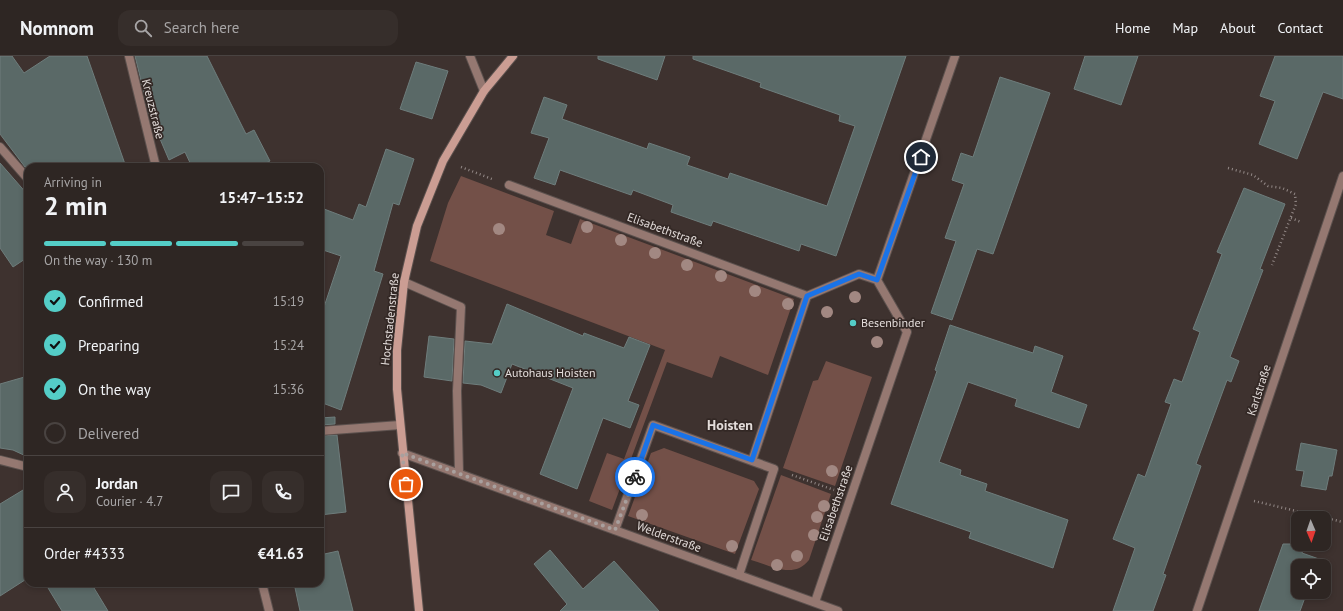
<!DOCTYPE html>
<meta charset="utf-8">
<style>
:root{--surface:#2e2623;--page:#362e2b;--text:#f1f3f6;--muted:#a7a5a6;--line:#494341;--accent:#54cdc7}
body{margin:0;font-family:"PT Sans",sans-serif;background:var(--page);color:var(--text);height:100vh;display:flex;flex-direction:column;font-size:15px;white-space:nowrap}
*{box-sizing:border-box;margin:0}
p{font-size:13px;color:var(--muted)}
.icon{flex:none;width:22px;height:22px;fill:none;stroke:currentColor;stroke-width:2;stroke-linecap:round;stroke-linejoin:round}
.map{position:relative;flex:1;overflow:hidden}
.panel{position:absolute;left:24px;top:107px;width:300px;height:424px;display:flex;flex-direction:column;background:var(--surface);border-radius:12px;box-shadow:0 2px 6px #0003,0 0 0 1px var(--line)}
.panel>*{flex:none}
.needle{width:26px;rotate:178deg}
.tools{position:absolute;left:1291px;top:455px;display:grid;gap:8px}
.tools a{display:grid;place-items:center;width:40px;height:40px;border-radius:8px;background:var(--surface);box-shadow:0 2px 6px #0003,0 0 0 1px var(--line);font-size:20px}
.pin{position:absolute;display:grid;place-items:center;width:34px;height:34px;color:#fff;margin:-17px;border:2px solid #fff;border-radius:50%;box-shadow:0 1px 4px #0007}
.courier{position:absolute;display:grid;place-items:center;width:40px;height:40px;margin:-20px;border:3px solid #1a73e8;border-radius:50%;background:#fff;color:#222;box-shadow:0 1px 5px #0007}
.overview em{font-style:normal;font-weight:700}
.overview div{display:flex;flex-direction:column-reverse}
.overview{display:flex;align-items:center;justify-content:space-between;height:68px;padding:0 20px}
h1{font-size:26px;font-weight:700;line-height:30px}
.bar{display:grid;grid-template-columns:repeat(4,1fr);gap:6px 4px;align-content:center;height:48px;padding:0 20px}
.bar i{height:5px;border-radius:3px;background:var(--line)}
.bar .current{background:var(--accent)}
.bar p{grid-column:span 4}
.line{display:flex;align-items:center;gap:10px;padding:0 20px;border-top:1px solid var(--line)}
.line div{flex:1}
.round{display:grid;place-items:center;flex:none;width:42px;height:42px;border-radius:12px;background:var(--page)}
ol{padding:0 20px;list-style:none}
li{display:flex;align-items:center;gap:12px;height:44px}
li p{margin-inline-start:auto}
li .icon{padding:4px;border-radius:50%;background:var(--accent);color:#111;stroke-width:4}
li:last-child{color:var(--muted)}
li i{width:22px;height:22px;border:2px solid var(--line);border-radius:50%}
header{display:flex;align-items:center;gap:24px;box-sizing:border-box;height:56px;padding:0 20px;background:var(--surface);border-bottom:1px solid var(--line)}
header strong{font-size:19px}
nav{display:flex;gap:22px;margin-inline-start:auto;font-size:14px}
.search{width:280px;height:36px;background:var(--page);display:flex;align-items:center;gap:10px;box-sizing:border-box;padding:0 14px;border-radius:12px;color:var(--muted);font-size:15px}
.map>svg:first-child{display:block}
.green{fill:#735048}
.building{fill:#5a6967;stroke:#6e7d7c}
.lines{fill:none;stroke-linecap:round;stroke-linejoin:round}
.service-casing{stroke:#5c514e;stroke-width:10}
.minor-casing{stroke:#5c514e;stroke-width:10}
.secondary-casing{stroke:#5c514e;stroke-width:10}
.path{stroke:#948a88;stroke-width:2.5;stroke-dasharray:1 3;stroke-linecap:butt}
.service{stroke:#957871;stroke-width:8}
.minor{stroke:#957871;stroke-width:8}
.secondary{stroke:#cb9d93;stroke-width:8}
.tree{fill:#a28882}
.done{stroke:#a9a09e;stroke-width:4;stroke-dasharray:0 7.2}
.route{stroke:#1a73e8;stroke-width:5}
.poi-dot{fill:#54cdc7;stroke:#332825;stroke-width:1.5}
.labels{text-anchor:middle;stroke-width:3.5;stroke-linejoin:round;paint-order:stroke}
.street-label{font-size:12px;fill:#e3dcda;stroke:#332825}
.poi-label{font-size:12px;fill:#e3dcda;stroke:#332825;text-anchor:start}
.quarter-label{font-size:14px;font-weight:bold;fill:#e3dcda;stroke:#332825}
</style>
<header>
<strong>Nomnom</strong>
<div class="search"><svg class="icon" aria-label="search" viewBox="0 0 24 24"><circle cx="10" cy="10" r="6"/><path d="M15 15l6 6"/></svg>Search here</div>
<nav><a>Home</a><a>Map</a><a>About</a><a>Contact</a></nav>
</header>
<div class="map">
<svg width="1343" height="555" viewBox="0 0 1343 555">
<rect width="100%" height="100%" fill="#3e322f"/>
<path class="green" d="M461 120 554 155 546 179 571 188 580 163 794 243 768 319 720 300 712 322 667 306 612 454 589 445 607 397 624 403 665 294 430 205 448 147Z
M826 305 872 321 835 430 783 412 813 325 818 324Z
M664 392 754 425 759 433 735 498 628 460 651 397Z
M781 419 831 438 809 504C793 524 771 509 751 504Z"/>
<path class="building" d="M0 0H12L24 17 50 0H87L126 111H25L0 78Z
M135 0H207L246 78 254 74 270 105 258 111H192L185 96 169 104 149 57Z
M598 0H665L657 24 598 3Z
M693 0H906L836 200 801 188 799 195 713 165 711 170 671 156 673 149 633 134 631 139 560 114 555 129 534 122 549 82 531 77 544 41 567 49 562 63 647 93 649 87 690 101 687 109 728 123 730 117 827 150 855 70 839 65 840 59 760 31 761 27 693 3Z
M1085 0H1138L1121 49 1074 33Z
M1275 0H1343V43L1323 36 1297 103 1259 88 1275 45 1260 40Z
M416 6 448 15 432 63 400 53Z
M1000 21 1050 37 993 198 977 193 952 264 931 257 956 185 945 182 964 128 952 124 961 97 973 101Z
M386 93 414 103 399 149 393 147 374 215 383 218 341 354 320 346V263L341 200 320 193V166L324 153 353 164 359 148 366 151Z
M0 107 28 139V201L13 211 0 192Z
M1244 132 1285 148 1260 213 1263 214 1230 301 1239 305 1231 326 1227 324 1196 408 1201 410 1163 518 1166 519 1153 555H1113L1135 492 1113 483 1138 418 1145 421 1171 348 1165 346 1174 323 1182 326 1200 276 1193 273 1222 198 1217 196Z
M507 248 583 280 584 277 624 292 629 281 650 289 628 345 639 349 630 372 603 362 577 433 540 418 573 332 512 308 501 337 481 329 463 327 465 285 492 288Z
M950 269 1033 297 1035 290 1063 300 1051 336 1087 349 1079 372 1015 350 1017 343 968 326 939 406 961 414 960 419 987 428 985 435 1068 464 1053 512 969 482 971 476 891 448 937 315 935 314Z
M429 280 454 283 452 325 424 321Z
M28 320V401L13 394 0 392V328Z
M335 361V368L320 369V362Z
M337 379 346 456 320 459V380Z
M1301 387 1337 394 1332 420H1329L1326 434 1301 430 1304 415 1296 414Z
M28 431V522L0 540V448Z
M1283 488H1305L1302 497 1319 503 1316 510H1298V536H1307L1300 555H1259Z
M550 494 583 533 614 505 659 555H560L567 548 534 508Z
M338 495 353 555H300L294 527H320V499Z
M45 527H91L108 555H62Z"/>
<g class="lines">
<defs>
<path id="service" d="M404 226 461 251 457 335 459 416
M615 474 653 369 752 405
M739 519 774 413 752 405 807 240"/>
<path id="minor" d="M129 0 156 111
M470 0 484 35
M0 91 28 123
M509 129 807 240 859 218 877 224
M320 375 400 369
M402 397 838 555
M0 404 28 411
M262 527 269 555
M815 546 907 276 877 224 955 0
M1197 555 1343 120"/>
<path id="secondary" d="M419 555 397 333V294L404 226 417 170 443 105 484 35 513 0"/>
</defs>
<use href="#service" class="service-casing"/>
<use href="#minor" class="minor-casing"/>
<use href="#secondary" class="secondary-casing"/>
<path class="path" d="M461 111 492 123
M1228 112 1253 119 1268 130 1282 132 1295 138 1296 148 1272 209
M1291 162 1301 166
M792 419 834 434
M1254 445 1343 466"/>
<use href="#service" class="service"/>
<use href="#minor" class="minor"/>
<use href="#secondary" class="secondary"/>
</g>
<g class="tree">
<circle cx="587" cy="171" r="6"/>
<circle cx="499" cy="173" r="6"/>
<circle cx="621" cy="184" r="6"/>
<circle cx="655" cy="197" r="6"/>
<circle cx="687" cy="209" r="6"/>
<circle cx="721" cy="220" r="6"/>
<circle cx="755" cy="235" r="6"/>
<circle cx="855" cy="241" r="6"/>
<circle cx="788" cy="248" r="6"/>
<circle cx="827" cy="256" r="6"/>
<circle cx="877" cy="286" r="6"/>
<circle cx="832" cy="415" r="6"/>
<circle cx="824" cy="450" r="6"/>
<circle cx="642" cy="459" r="6"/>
<circle cx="817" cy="461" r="6"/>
<circle cx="814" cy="479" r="6"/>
<circle cx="732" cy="490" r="6"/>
<circle cx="797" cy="500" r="6"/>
<circle cx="777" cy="509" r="6"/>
</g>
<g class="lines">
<path class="done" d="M406 428 402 397 615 474 635 421"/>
<path class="route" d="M635 421 653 369 752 404 807 240 859 218 877 224 921 101"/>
</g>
<g class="poi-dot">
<circle cx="853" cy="267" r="4"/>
<circle cx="497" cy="317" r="4"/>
</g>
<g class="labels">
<g class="street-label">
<text transform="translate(153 53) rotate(76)" y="4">Kreuzstraße</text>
<text transform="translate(665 174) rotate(20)" y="4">Elisabethstraße</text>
<text transform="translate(390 263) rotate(-84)" y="4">Hochstadenstraße</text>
<text transform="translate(1259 334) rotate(-72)" y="4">Karlstraße</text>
<text transform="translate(836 447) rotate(-71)" y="4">Elisabethstraße</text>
<text transform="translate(669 481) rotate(20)" y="4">Welderstraße</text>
</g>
<g class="poi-label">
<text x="861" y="271">Besenbinder</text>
<text x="505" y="321">Autohaus Hoisten</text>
</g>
<g class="quarter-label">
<text x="730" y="374">Hoisten</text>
</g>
</g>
</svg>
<div class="tools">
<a><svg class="needle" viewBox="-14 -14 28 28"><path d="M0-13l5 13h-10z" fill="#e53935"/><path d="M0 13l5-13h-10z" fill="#a7a5a6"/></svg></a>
<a><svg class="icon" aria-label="locate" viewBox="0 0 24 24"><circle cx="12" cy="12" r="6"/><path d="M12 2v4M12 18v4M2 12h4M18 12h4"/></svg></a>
</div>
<div class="pin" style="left:406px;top:428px;background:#ea580c"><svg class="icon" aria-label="bag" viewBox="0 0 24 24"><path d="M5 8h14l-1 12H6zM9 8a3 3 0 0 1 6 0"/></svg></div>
<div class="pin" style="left:921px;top:101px;background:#1f2937"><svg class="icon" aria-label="home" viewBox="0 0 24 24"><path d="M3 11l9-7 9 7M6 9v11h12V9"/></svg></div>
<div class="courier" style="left:635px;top:421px"><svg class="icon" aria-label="bike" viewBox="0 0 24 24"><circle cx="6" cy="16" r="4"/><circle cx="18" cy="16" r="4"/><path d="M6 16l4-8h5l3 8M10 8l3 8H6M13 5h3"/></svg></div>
<section class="panel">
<div class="overview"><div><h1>2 min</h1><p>Arriving in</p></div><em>15:47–15:52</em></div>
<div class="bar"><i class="current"></i><i class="current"></i><i class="current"></i><i></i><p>On the way · 130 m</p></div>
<ol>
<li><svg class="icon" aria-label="check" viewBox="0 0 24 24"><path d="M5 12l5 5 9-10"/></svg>Confirmed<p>15:19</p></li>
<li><svg class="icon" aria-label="check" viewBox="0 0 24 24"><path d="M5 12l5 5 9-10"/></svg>Preparing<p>15:24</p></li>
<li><svg class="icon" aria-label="check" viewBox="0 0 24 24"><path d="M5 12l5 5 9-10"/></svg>On the way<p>15:36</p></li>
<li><i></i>Delivered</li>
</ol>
<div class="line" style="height:72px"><a class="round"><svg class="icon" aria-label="person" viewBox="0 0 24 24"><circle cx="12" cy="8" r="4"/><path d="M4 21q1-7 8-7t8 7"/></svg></a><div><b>Jordan</b><p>Courier · 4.7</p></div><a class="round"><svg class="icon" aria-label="chat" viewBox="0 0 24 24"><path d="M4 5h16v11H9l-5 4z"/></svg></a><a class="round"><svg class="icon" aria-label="phone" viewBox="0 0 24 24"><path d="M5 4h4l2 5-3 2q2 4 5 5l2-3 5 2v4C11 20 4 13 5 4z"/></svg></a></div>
<div class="line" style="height:52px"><div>Order #4333</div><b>€41.63</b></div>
</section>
</div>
